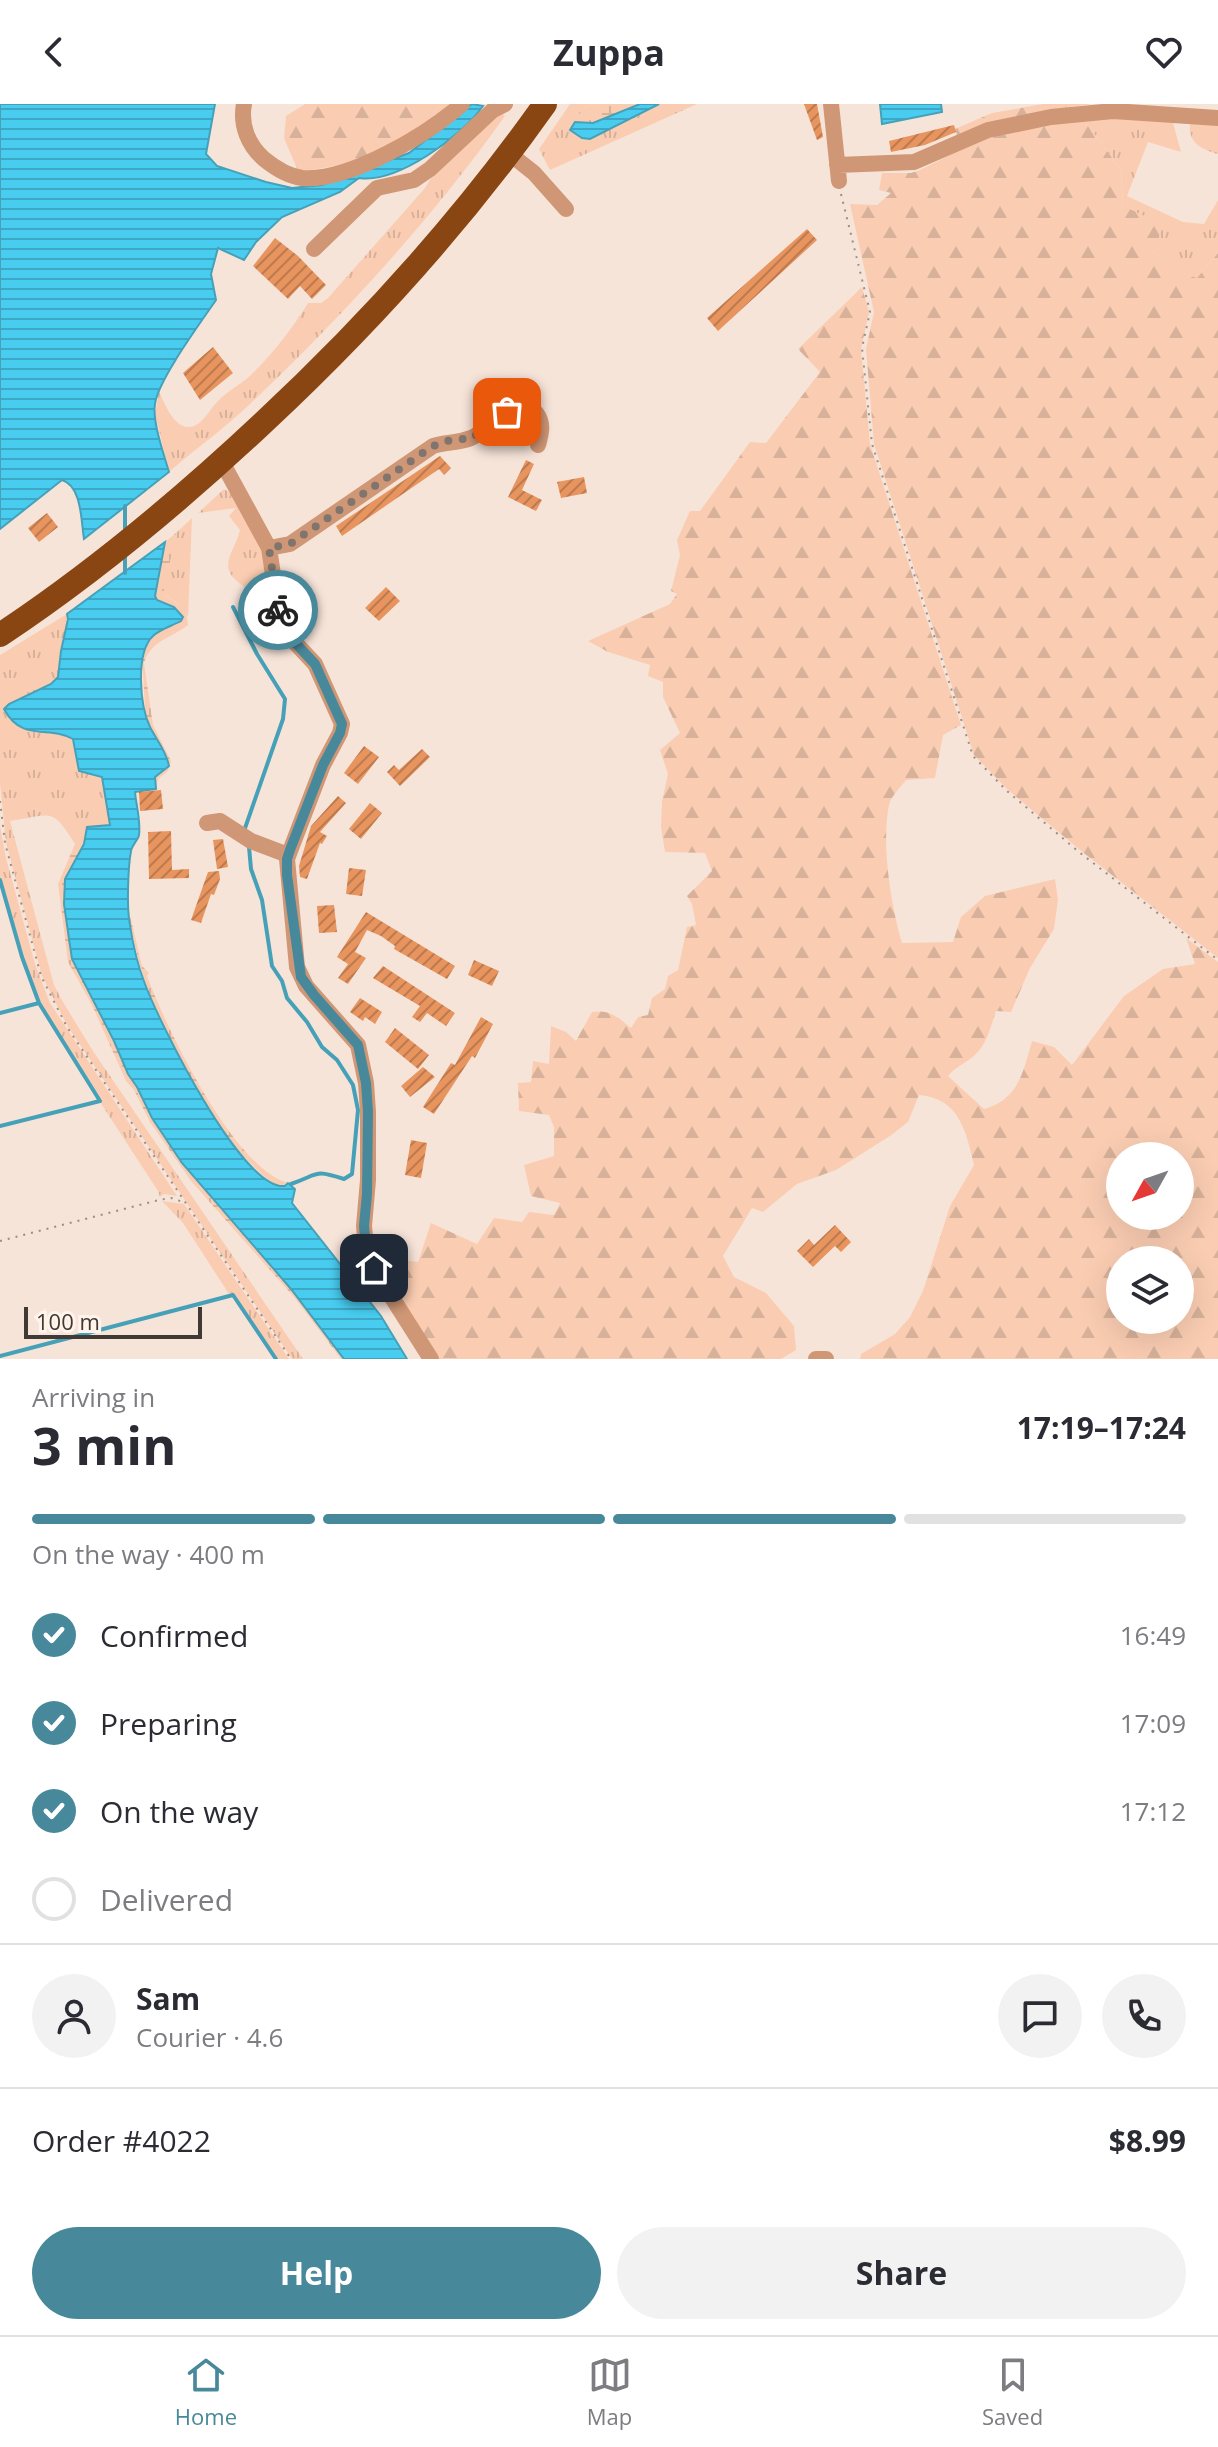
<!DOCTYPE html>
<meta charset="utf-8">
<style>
:root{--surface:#fff;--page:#f2f2f3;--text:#2b2b33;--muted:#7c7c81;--line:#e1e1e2;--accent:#48889b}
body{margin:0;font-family:"Open Sans",sans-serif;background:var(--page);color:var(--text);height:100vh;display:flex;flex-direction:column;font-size:30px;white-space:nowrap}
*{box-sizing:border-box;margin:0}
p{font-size:26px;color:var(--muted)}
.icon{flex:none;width:44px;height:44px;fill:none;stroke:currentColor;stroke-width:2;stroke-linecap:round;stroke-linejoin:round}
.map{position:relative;height:1255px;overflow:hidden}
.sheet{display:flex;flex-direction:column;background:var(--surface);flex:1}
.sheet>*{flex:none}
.needle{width:52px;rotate:230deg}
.tools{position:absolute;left:1106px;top:1038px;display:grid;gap:16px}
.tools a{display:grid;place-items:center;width:88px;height:88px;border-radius:50%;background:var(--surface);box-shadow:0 8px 32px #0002;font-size:40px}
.scale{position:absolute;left:24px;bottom:20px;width:178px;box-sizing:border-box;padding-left:8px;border:4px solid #403934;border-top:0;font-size:22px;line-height:28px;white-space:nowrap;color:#403934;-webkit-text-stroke:6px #fff3ec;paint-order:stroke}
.pin{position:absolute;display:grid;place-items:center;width:68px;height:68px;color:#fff;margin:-34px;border-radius:16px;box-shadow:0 4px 12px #0006}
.courier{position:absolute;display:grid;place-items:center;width:80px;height:80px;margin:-40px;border:6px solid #48889b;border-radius:50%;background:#fff;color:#222;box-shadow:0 2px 10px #0007}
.summary em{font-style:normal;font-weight:700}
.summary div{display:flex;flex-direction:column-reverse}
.summary{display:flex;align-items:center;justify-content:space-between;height:136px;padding:0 32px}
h1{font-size:52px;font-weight:700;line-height:60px}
.bar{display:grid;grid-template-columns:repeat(4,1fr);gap:12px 8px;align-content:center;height:96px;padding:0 32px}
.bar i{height:10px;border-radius:6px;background:var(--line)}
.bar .on{background:var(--accent)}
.bar p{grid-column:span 4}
.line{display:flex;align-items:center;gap:20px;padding:0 32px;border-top:2px solid var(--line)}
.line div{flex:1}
.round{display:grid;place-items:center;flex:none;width:84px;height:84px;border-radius:42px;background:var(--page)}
ol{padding:0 32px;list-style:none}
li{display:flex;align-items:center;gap:24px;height:88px}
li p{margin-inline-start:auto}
li .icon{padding:8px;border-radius:50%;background:var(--accent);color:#fff;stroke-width:4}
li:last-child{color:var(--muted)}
li i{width:44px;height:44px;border:4px solid var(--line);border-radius:50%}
.primary-button{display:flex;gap:16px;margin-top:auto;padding:16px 32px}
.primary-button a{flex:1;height:92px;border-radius:48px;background:var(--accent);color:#fff;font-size:32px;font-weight:700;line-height:92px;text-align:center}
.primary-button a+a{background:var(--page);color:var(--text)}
header{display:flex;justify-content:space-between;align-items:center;height:104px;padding:0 32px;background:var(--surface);font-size:36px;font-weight:700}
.tab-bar{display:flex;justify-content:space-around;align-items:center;height:112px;border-top:2px solid var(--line);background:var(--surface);font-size:22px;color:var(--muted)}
.tab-bar a{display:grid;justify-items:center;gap:4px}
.tab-bar .on{color:var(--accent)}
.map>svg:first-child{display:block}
.grass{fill:url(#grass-tufts)}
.forest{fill:url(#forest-firs);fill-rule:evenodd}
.wetland{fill:url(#wetland-marsh)}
.water{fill:url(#water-rules);stroke:#46a1b8;stroke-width:2}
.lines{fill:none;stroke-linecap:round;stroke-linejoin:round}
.stream{stroke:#46a1b8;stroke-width:4}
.building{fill:url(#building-hatch)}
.path{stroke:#9b8e86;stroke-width:2;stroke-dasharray:2 6;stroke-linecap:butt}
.minor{stroke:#cf9775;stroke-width:16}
.highway{stroke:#894613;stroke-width:24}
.done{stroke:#80756e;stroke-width:8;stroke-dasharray:0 14.4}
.route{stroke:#48889b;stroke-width:10}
</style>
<header><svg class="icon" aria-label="back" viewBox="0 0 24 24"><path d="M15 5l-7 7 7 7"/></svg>Zuppa<svg class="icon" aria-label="heart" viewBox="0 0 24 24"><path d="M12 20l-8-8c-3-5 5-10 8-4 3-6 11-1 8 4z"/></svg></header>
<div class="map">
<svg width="1218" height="1255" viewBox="0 0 1218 1255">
<defs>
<pattern id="grass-tufts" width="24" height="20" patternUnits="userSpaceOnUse" patternTransform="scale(2)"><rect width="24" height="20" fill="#facdb2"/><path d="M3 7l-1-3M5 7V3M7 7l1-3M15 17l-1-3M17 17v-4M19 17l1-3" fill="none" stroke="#d7b19a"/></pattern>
<pattern id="forest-firs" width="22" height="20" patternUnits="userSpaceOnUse" patternTransform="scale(2)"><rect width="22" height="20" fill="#facdb2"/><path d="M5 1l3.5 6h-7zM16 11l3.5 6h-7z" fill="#d7b19a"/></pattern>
<pattern id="wetland-marsh" width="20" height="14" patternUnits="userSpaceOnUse" patternTransform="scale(2)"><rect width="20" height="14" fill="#facdb2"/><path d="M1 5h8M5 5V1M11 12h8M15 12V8" fill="none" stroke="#d7b19a"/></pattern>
<pattern id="water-rules" width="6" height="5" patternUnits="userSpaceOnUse" patternTransform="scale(2)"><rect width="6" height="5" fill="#48cdf1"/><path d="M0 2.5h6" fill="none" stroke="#3da7c4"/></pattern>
<pattern id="building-hatch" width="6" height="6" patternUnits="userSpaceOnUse" patternTransform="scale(2)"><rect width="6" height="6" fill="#e8945e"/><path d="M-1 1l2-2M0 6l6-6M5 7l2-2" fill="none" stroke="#bd7a4e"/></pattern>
</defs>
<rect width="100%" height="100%" fill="#f7e4d9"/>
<path class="grass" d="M570 0H596L583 4 589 35 659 0H697L550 66 539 45Z
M501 9 505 12C431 116 342 213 249 301 224 325 195 345 169 368L155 310 159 288C165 299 173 324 190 323 203 321 209 306 217 298 228 286 244 279 255 267 275 247 293 223 308 199H321L328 194 425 84 436 66Z
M1118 13 1172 15 1181 48 1148 38 1127 92 1183 118 1204 120 1218 96V149L1197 174 1172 167 1153 147 1123 102 1121 66 1083 15Z
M1190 20 1218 21V50C1201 45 1188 39 1190 20Z
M224 385 232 390 264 446 284 531 276 528 266 509 261 508 244 489 245 483C214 464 234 450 240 426L229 412 236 404 198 409Z
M192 414 188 513 176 498 163 490 162 485 176 429Z
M67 510 68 515 61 547 58 573 51 580 9 600 14 618 34 628 65 630 73 635 95 672H102L110 721 86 733 84 740H75C51 702 52 711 10 717L54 881 63 898 93 947 303 1255H292L68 923 42 872 6 739 0 680V551Z
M0 722 6 754 35 860 50 899 177 1092 164 1090 160 1093 158 1087 100 998 102 996 40 898 32 880 0 773Z
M162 1097 184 1100 289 1255H278L233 1189 229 1190 183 1119Z"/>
<path class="forest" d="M305 0H449C410 39 353 64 298 67L284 34 286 12Z
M1043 0H1092C1043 7 1003 11 957 31L955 25 992 9Z
M1083 15 1121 66 1123 102 1164 121 1153 147 1172 166 1197 174 1218 149V854L1080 746 1008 686 974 651 874 340 866 245 874 208 850 100 877 101 891 89 879 86 882 69H911L920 66 992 30Z
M862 183 869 208 861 245 870 340 961 621 943 631 935 674 906 676C901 683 891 692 889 701 881 740 891 801 902 839L953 838 961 813 985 792 1055 775 1058 796 1054 825 1030 864 1011 908 996 907C991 922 987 940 975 951 967 959 956 962 948 972L984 1005C1019 995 1023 968 1032 937L1054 943 1072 961 1124 892 1163 865 1195 860 1186 834 1218 858V1255H860L861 1250 895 1230 910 1213 923 1187 950 1102 974 1061C966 1027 959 994 919 991L908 1018 890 1032 836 1066 797 1080 763 1108 752 1104 723 1152 734 1173 766 1189 794 1222 796 1246 781 1255H433L367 1135H379L385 1154 418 1158 431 1119 477 1140 494 1114 522 1118 529 1108 554 1111 560 1099 531 1092 524 1061 554 1052V1023L549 1011 519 1007 518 979 531 978 533 957 549 960 551 922 566 928 576 937 592 908C610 905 619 914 631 924L638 913 648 911 652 894 665 885 668 872 678 866 687 823 696 821 692 800 687 792 712 767 705 749 665 748 661 723 662 697 668 670 660 646 680 629 663 593V578L648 572 650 561 608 548 588 537 670 500 677 490 671 487 680 451 677 436 690 407H700L750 338 766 339 820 268 798 245ZM1120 1052H1180V1112H1120ZM1120 1156H1180V1216H1120Z"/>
<path class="wetland" d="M596 0H640L593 19 575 18 583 4Z
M176 429 163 490C175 498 188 504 188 521 172 534 151 536 144 559L153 621 171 657 168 667 158 675 156 685V632L150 622 145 606 142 550 155 530 181 517 183 513C175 503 161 502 155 492L165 438Z
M75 740H84L65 775 64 799 69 835 73 855 114 937 128 970 137 983 152 1014 182 1059 291 1185 344 1255H341L294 1193 191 1077 150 1018 134 986 126 977 92 901 68 858 58 780Z
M129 807 142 862 149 869 147 872C166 923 233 1064 288 1079L286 1082C273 1083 264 1072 255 1064 201 1012 149 910 134 837 131 827 128 817 129 807Z"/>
<path class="water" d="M0 0H215L206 50 217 62 266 78 292 84 322 81 409 49 472 0 483 2C462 32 397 80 359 74L340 88 282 113 256 138 244 156 218 144 211 170 216 196C201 218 158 276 155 300 152 317 164 351 169 368L84 435C81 417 82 382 62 376L0 425Z
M640 0H659L590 35 582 34 570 26 575 18 593 19Z
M880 0H941L942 8 882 20Z
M165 438 155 492 157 496 174 503 183 513 181 517C172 522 160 525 153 532 135 549 140 602 150 623 157 637 166 646 169 662L155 673 156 685 135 688C136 700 141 718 139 731 138 736 132 741 131 747 128 763 127 799 129 815 132 836 137 860 145 880 159 918 242 1087 285 1082L288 1079 295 1085 292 1099 381 1212 407 1255H344L291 1185 182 1059 152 1014 137 983 128 970 114 937 72 855 69 835 64 800 65 775 84 740 87 723 110 721 102 673 79 667 73 635C50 621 22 639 4 605L9 600 51 580 58 573 61 547 68 515 67 510Z"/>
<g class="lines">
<path class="stream" d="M125 402V425
M125 469V450
M233 503 257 550 285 595 283 615 244 727
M249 743 251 765 262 796 272 862 282 877 287 894 307 918 322 943 337 956 353 981 358 1006 352 1070 344 1075C313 1065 320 1070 291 1080
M0 776 22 853 39 899 100 997 0 1022
M0 909 39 899
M0 1252 233 1191 276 1255"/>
</g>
<path class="building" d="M804 0H817L823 33 817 36Z
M954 21 956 28 925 41 891 48 889 37Z
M807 125 817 136 718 227 707 214Z
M275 134 298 152 326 181 312 195 300 182 288 195 253 162Z
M213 243 233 269 200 296 183 269Z
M440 352 451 364 444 371 439 365 342 432 336 422Z
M526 356 534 360 522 386 542 396 536 407 508 393Z
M584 373 587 389 561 394 557 378Z
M47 409 58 423 39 438 28 424Z
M386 483 400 497 379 517 365 504Z
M364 642 379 653 358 680 344 669Z
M422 645 430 653 400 682 387 668 394 661 399 666Z
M161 686 163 705 140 707 139 688Z
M338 692 346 699 320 728 327 732 322 740 320 739 307 775 300 773 299 762 311 722Z
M370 699 382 709 361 735 349 725Z
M171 727 172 766 189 765V774L149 775 148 728Z
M223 735 228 763 217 765 213 736Z
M349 764 366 766 362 792 346 790Z
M219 767 220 775 214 791 211 790 201 819 191 816 208 768Z
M334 801 337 828 319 829 317 802Z
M366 808 455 862 447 875 394 845 395 842 381 832 367 826 355 848 366 854 348 880 338 874 348 860 337 853Z
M474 856 499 867 492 882 468 871Z
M383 862 455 909 446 922 427 909 420 918 412 913 420 902 373 874Z
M360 894 382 908 375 920 365 913 363 917 350 908Z
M481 913 493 920 475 954 472 952 434 1010 423 1003 451 959 455 961Z
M395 924 429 951 418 965 385 938Z
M423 963 435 973 410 993 401 982Z
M411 1036 427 1039 421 1074 405 1071Z
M835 1121 851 1138 841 1148 835 1142 813 1163 797 1147 809 1135 814 1141Z"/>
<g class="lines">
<path class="path" d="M841 90 870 208 862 244 872 340 973 652 1007 687 1079 748 1218 856
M0 697 5 739 41 872 67 923 291 1255
M0 1137 159 1096 171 1094 183 1098"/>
<path class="minor" d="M244 0C240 21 248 41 264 55 275 64 288 72 302 74 349 78 428 30 462 0
M831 0 839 77
M510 50 534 69 566 105
M837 61 914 58 988 26 1051 13 1113 7 1218 14
M314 145 377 84 414 76 430 65 493 6 505 0
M222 358 269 444 279 511 286 529 315 560 342 620 340 629 323 661 287 755 297 863 306 882 358 941 366 979 368 1008V1076L364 1122 366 1144 384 1181 431 1255
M269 444 290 440 433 342C445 338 459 339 471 334 486 329 518 286 537 310 544 320 541 330 538 341
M207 719 220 717 251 737 288 751
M816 1255H826"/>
<path class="highway" d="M0 531C95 468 181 396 264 318 368 221 463 116 545 0"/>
</g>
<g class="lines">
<path class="done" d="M278 506 269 444 290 440 433 342 447 337 472 334 507 308"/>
<path class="route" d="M278 506 286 529 315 560 342 620 340 629 323 661 290 746 287 755V771L301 873 314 891 358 941 366 979 368 1008 367 1090 364 1122 366 1144 374 1164"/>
</g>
</svg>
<div class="tools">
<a><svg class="needle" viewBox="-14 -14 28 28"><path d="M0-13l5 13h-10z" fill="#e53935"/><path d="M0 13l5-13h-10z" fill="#7c7c81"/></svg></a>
<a><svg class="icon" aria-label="layers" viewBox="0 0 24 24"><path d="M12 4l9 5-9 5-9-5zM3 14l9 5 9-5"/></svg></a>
</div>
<div class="scale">100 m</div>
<div class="pin" style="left:507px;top:308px;background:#ea580c"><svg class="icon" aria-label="bag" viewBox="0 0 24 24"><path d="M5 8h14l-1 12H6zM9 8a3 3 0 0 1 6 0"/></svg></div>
<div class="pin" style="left:374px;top:1164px;background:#1f2937"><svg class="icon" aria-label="home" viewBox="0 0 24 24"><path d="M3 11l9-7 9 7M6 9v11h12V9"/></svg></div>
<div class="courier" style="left:278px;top:506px"><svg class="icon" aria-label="bike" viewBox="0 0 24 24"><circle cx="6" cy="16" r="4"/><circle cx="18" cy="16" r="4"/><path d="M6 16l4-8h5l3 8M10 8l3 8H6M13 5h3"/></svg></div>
</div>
<section class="sheet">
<div class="summary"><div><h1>3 min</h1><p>Arriving in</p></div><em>17:19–17:24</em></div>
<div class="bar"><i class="on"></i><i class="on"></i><i class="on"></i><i></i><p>On the way · 400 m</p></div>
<ol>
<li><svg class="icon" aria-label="check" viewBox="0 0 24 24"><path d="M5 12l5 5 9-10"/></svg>Confirmed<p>16:49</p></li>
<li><svg class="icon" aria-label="check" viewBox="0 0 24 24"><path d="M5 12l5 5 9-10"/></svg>Preparing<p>17:09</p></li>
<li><svg class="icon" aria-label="check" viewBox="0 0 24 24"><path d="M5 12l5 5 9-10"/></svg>On the way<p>17:12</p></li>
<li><i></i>Delivered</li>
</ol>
<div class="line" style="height:144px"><a class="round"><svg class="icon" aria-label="person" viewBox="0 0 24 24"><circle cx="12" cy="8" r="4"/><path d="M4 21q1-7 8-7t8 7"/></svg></a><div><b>Sam</b><p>Courier · 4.6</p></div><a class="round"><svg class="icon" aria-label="chat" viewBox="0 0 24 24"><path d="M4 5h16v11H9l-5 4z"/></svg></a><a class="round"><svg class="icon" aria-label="phone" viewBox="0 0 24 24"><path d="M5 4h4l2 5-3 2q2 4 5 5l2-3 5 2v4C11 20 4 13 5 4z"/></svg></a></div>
<div class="line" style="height:104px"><div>Order #4022</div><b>$8.99</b></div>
<div class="primary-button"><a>Help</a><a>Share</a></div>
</section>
<nav class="tab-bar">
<a class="on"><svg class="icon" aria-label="home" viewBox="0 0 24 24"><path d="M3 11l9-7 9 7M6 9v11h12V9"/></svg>Home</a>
<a><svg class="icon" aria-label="map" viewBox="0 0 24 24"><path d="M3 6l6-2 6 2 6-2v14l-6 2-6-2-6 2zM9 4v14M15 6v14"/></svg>Map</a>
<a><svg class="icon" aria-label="saved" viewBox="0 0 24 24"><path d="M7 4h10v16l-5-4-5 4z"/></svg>Saved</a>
</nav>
